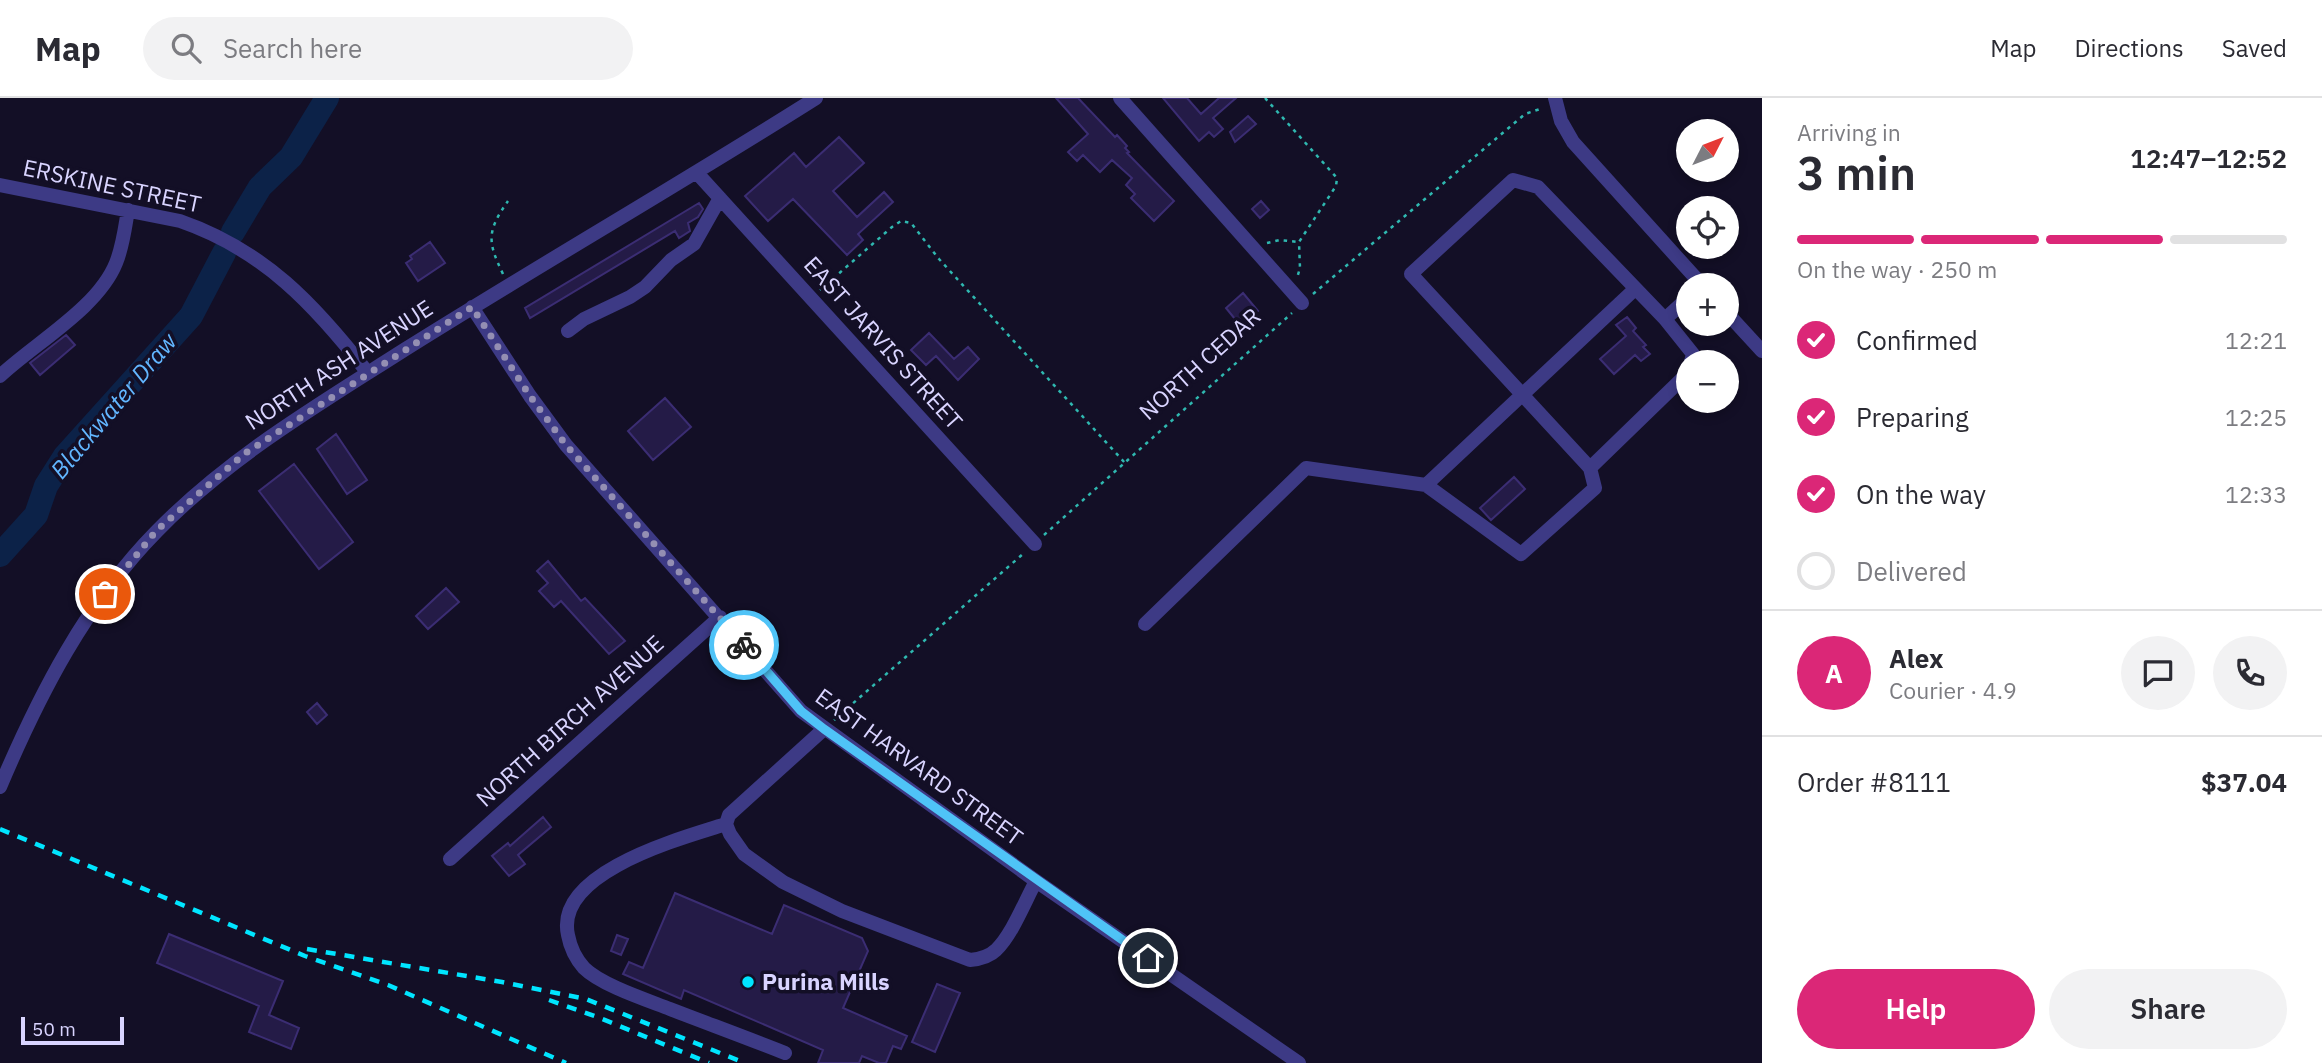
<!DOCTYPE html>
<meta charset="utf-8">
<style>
:root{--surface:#fff;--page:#f2f2f3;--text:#2b2b33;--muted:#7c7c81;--line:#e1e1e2;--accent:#db2777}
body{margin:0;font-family:"IBM Plex Sans",sans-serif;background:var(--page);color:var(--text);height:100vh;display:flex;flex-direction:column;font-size:26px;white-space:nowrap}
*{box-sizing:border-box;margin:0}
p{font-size:23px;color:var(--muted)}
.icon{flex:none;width:38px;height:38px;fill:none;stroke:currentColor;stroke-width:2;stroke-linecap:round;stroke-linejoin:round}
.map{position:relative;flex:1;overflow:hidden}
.details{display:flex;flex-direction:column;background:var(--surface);width:560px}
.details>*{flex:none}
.needle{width:46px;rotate:48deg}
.tools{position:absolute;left:1676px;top:21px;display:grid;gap:14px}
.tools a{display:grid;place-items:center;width:63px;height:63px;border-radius:50%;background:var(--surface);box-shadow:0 4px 10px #0003;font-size:35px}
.scale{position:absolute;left:21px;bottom:18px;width:103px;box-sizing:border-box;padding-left:7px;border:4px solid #d9d4ff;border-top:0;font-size:19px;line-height:24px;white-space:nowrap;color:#d9d4ff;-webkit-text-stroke:5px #130f26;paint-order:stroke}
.pin{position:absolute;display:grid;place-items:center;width:60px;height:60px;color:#fff;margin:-30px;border:4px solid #fff;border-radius:50%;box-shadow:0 2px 7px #0007}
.courier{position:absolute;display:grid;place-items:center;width:70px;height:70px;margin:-35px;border:5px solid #4fc3f7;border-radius:50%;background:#fff;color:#222;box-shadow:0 2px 9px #0007}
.overview em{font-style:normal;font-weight:600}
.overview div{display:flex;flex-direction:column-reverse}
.overview{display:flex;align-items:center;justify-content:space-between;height:119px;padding:0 35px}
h1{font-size:46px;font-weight:600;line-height:52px}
.bar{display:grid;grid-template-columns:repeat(4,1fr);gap:10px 7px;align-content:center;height:84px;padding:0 35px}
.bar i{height:9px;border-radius:5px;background:var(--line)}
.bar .on{background:var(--accent)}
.bar p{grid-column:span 4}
.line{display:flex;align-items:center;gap:18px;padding:0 35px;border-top:2px solid var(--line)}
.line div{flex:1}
.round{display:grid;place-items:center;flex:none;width:74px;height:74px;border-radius:37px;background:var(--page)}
ol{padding:0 35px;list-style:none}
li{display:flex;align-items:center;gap:21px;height:77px}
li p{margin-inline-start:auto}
li .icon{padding:7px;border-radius:50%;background:var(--accent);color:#fff;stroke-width:4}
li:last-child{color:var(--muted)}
li i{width:38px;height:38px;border:4px solid var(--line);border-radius:50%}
.primary-button{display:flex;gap:14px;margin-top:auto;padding:14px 35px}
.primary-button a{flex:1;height:80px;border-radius:42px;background:var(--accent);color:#fff;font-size:28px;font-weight:600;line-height:80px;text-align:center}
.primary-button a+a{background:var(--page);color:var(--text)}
header{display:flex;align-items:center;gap:42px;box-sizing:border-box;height:98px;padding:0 35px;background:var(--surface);border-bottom:2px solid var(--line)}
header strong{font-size:33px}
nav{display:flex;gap:38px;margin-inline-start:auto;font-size:24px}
.search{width:490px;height:63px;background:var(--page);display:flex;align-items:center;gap:18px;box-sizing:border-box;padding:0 24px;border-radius:38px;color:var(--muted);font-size:26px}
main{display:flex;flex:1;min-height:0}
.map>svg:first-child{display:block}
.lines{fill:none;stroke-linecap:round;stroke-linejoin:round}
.river{stroke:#0c2248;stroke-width:24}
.building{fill:#241b47;stroke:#3b2d73;stroke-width:2}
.path{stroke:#2fb8b0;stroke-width:2.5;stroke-dasharray:3.5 5;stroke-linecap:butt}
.minor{stroke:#3d3a85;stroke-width:14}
.rail{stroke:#00e5ff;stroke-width:4.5;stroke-dasharray:10 9;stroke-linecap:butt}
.done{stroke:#948fb3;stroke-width:7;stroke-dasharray:0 12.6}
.route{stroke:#4fc3f7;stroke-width:9}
.poi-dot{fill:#00e5ff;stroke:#130f26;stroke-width:2.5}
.labels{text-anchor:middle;stroke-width:7;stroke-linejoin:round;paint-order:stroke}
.street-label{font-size:23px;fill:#d9d4ff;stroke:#130f26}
.poi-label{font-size:23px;font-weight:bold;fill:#d9d4ff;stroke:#130f26;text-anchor:start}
.water-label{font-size:24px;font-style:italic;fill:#62b6ff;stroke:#130f26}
</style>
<header>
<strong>Map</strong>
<div class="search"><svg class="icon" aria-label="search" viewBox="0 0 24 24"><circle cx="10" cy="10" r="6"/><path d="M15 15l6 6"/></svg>Search here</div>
<nav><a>Map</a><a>Directions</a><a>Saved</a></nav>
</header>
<main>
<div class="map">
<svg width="1762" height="965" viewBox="0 0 1762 965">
<rect width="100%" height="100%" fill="#130f26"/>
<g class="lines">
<path class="river" d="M233 134 260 89 291 59 327 0
M0 457 36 417 46 388 65 358 191 218 224 155"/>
</g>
<path class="building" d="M1056 0H1078L1115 39 1117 37 1127 48 1125 50 1129 54 1127 55 1174 103 1154 123 1131 100 1135 96 1126 87 1132 80 1112 62 1100 74 1083 57 1077 63 1068 54 1088 36Z
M1163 0H1187L1201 16 1219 0H1236L1213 20 1223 31 1214 39 1209 34 1199 43Z
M1248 18 1256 26 1235 44 1230 34Z
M839 39 864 65 833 93 857 119 884 94 893 104 858 136 863 142 847 157 793 101 768 123 745 98 794 55 806 69Z
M1261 103 1269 112 1260 120 1252 111Z
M699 105 703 111 698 119 688 125 690 133 679 140 675 133 530 220 525 210Z
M430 144 445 165 418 183 406 165 412 161 410 158Z
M1243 195 1258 213 1244 226 1241 224 1239 226 1226 210Z
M1627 219 1636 230 1633 233 1646 247 1643 249 1650 256 1641 263 1635 257 1614 276 1600 261 1626 238 1616 227Z
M929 235 954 261 968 249 979 261 958 282 936 258 926 267 911 252Z
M66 237 75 247 40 277 30 265Z
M665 300 691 329 653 362 628 333Z
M336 336 367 382 347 396 317 351Z
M294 366 353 444 319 471 259 393Z
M1514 379 1525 391 1491 422 1480 410Z
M548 463 581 503 585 500 625 543 609 556 561 503 554 509 539 493 548 485 537 473Z
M446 490 459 504 428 531 416 518Z
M317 605 327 617 317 626 307 614Z
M543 719 551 729 518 757 525 766 509 778 492 758 508 745 510 748Z
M675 795 772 836 784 807 862 840 868 853 843 910 907 938 901 951 893 948 886 965H879L862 958 859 965H818L823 952 684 892 681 901 623 876 629 864 643 870Z
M169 836 283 883 269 917 299 930 291 951 249 934 259 908 157 865Z
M617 837 628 841 621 857 611 853Z
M937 886 960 895 935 954 912 944Z"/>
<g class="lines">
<path class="path" d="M1265 0 1337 80 1336 88 1299 144 1300 170 1297 180
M1267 145 1280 142 1299 144
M503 176C487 143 487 133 508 103
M820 192 892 129 901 123 911 125 939 161 1125 365
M1313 196 1525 16 1543 10
M1044 437 1292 215
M834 622 1024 455"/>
<path class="minor" d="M1120 0 1302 205
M1555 0 1561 23 1573 44 1702 187
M697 75 1035 446
M0 87 180 123C264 152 315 207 368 275
M472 209 530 298 566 347 801 613 1036 783 1299 965
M1727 215 1762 253
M1665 221 1689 199
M568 233 584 221 630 199 645 189 671 162 694 146 720 100
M1689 274 1590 370 1411 176 1513 82 1538 89 1665 221 1693 256 1691 264
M0 278C35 245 98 210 116 165 123 148 125 129 128 112
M1590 370 1595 390 1521 456 1426 387 1635 191
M1145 526 1306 370 1426 387
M824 631 729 717 726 726 730 736 744 756 783 784 842 813 970 862C980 861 989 859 996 852 1012 837 1025 803 1036 783
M0 689C39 597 86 505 157 433 229 359 318 307 404 252 541 166 680 86 816 0
M726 726C682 740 554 774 568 837 570 848 576 861 584 870 601 887 647 902 670 911 709 926 747 940 785 955
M450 761 720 519"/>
<path class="rail" d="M0 731 305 858 388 887 566 965
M307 851 502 884 586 901 745 965
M549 902 600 920 709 965"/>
</g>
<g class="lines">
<path class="done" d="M105 496 156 433 244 356 472 209 530 298 566 347 744 547"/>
<path class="route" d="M744 547 801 613 824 631 1148 860"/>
</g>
<circle class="poi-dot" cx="748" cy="884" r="7"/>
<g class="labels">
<g class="street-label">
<text transform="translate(112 88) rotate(12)" y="8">ERSKINE STREET</text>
<text transform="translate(883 245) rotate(48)" y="8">EAST JARVIS STREET</text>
<text transform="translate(1200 266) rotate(-42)" y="8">NORTH CEDAR</text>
<text transform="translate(339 267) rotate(-33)" y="8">NORTH ASH AVENUE</text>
<text transform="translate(570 623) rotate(-42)" y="8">NORTH BIRCH AVENUE</text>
<text transform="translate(919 669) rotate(36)" y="8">EAST HARVARD STREET</text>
</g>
<g class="poi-label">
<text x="762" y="892">Purina Mills</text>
</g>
<g class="water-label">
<text transform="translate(114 308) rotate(-50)" y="8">Blackwater Draw</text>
</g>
</g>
</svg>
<div class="tools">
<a><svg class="needle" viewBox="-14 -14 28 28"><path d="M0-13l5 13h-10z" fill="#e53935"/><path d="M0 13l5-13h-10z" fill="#7c7c81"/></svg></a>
<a><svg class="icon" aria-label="locate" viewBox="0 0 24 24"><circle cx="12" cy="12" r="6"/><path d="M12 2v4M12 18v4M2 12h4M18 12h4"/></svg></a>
<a>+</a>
<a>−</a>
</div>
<div class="scale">50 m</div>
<div class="pin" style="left:105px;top:496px;background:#ea580c"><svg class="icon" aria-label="bag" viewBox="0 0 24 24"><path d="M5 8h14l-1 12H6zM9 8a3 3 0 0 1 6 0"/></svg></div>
<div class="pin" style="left:1148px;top:860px;background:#1f2937"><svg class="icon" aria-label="home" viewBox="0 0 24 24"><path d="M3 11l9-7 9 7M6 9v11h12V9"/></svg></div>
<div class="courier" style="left:744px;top:547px"><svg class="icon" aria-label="bike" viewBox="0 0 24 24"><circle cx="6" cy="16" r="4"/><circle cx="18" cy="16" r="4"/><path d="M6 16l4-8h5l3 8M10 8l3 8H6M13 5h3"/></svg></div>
</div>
<section class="details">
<div class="overview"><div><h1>3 min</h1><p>Arriving in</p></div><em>12:47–12:52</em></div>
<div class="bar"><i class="on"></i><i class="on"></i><i class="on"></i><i></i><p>On the way · 250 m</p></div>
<ol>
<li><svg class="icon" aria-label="check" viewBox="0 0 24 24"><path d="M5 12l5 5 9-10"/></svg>Confirmed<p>12:21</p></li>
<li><svg class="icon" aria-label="check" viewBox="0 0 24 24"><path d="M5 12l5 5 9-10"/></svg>Preparing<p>12:25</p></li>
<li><svg class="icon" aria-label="check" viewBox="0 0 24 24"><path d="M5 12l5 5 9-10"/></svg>On the way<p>12:33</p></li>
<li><i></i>Delivered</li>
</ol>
<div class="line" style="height:126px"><b class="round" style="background:var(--accent);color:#fff">A</b><div><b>Alex</b><p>Courier · 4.9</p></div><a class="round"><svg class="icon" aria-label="chat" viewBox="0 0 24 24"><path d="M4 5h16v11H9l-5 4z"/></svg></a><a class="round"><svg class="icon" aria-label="phone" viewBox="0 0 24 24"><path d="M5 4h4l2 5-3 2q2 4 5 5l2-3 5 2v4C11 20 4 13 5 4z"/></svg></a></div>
<div class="line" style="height:91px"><div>Order #8111</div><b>$37.04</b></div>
<div class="primary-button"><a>Help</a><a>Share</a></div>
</section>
</main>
